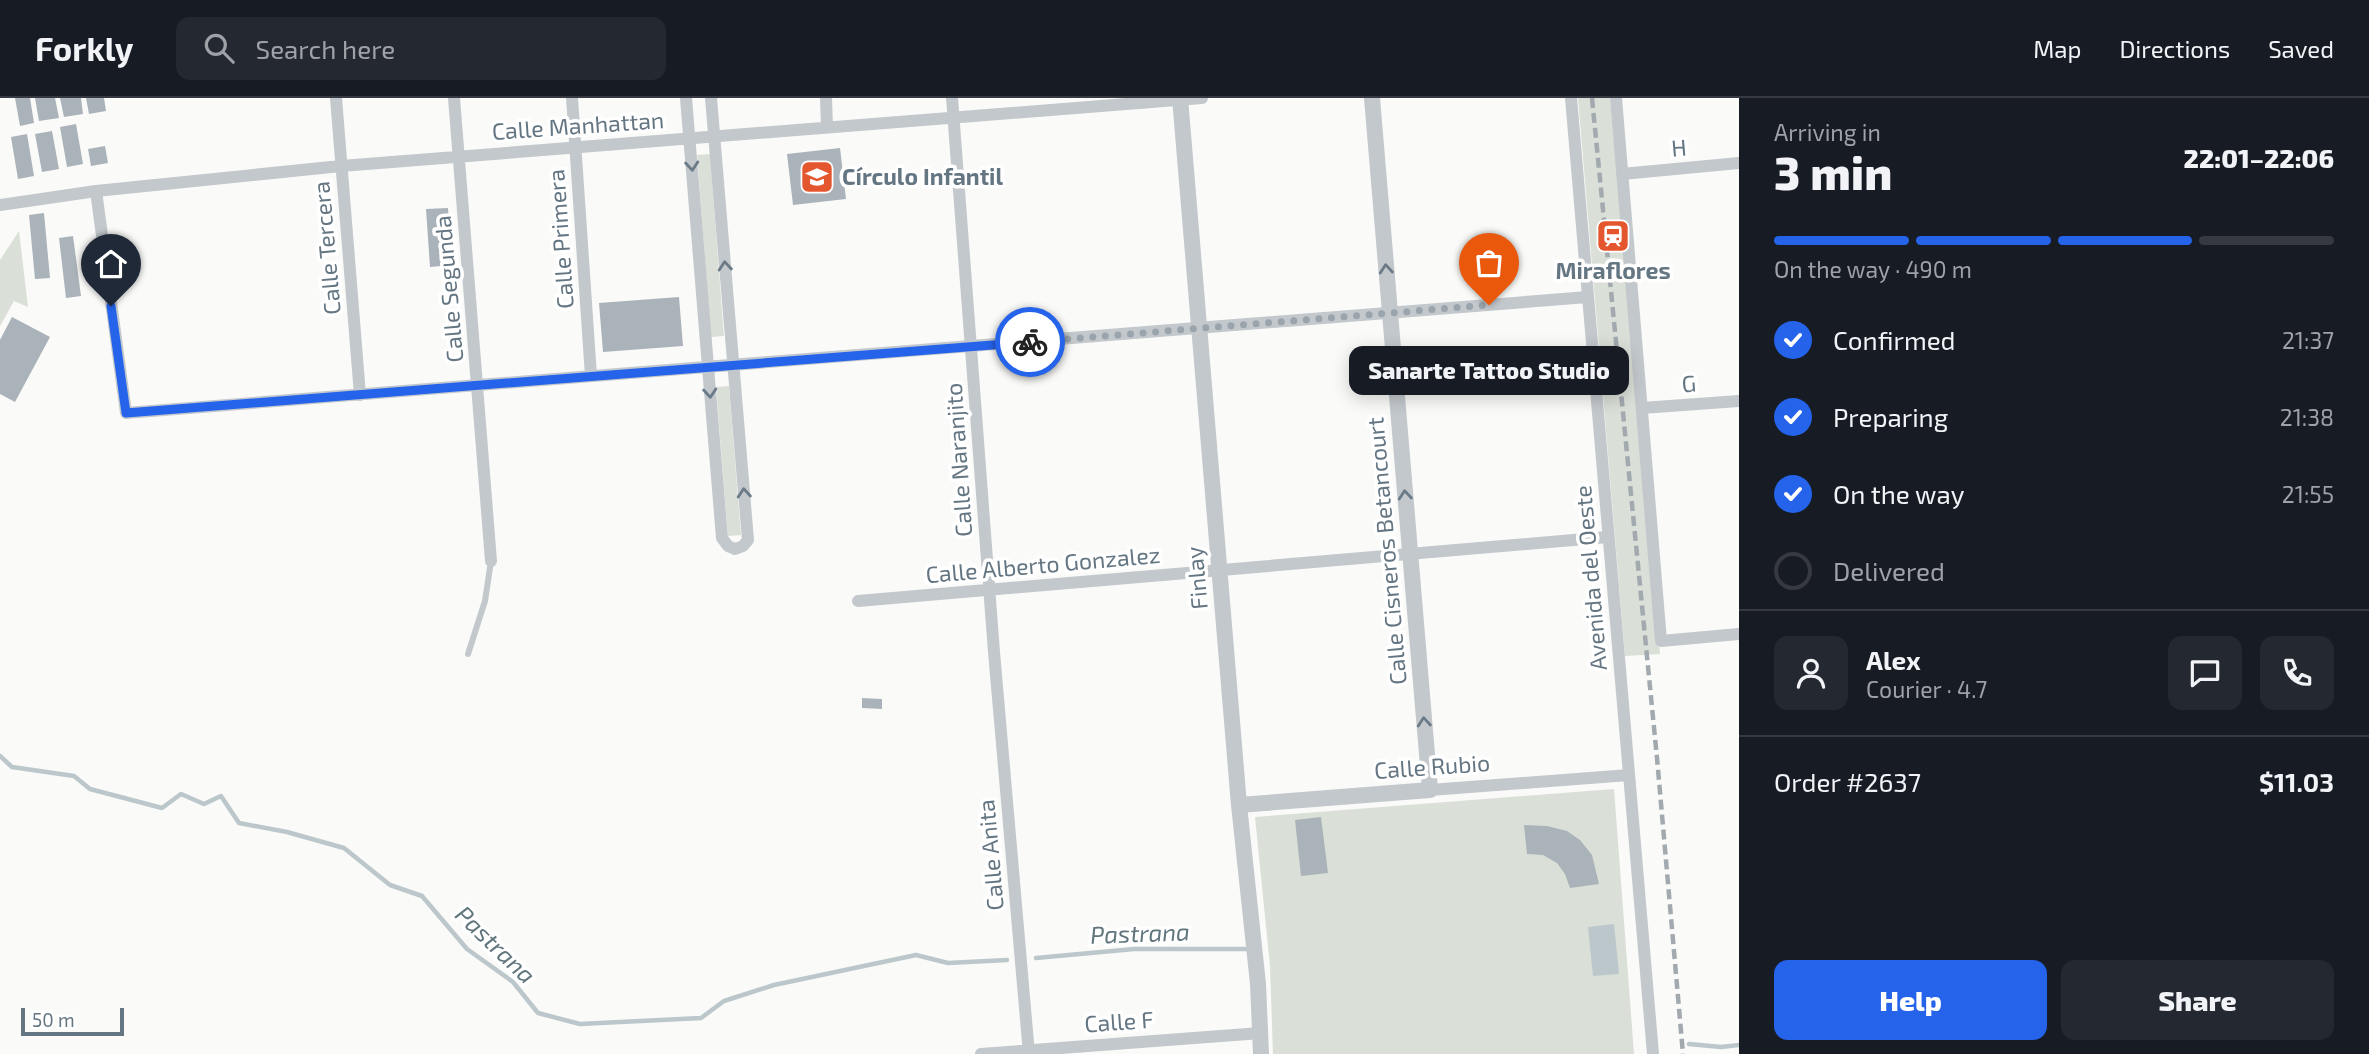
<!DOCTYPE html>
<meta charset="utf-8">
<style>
:root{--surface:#171b24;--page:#242831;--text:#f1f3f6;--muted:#9ea1a6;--line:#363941;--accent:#2563eb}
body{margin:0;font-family:"Exo 2",sans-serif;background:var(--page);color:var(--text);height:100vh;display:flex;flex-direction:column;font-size:26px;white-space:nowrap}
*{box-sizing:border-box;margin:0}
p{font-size:23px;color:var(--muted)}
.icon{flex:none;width:38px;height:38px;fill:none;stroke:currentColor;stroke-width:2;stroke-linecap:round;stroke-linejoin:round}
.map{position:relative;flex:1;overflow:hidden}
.drawer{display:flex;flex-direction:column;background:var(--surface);width:630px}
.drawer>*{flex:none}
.scale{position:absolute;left:21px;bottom:18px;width:103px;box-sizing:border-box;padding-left:7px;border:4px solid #657683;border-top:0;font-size:19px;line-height:24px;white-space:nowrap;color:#657683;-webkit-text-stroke:5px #fff;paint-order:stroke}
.pin{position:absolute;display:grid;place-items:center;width:60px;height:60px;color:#fff;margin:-72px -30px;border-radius:50% 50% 50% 0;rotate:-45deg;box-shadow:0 0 7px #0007}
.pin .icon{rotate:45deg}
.courier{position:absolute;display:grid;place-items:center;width:70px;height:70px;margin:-35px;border:5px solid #2563eb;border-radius:50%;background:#fff;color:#222;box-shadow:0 2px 9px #0007}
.bubble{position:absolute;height:49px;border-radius:14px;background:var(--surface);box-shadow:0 4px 18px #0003;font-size:23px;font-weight:800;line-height:49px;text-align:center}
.headline em{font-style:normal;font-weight:800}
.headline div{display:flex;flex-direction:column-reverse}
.headline{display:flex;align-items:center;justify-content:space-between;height:119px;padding:0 35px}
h1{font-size:46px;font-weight:800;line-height:52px}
.bar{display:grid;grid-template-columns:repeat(4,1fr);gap:10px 7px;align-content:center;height:84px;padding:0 35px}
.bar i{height:9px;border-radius:5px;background:var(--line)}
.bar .on{background:var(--accent)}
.bar p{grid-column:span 4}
.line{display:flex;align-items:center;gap:18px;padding:0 35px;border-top:2px solid var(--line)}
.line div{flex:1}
.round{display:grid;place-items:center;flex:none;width:74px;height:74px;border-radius:14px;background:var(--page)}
ol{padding:0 35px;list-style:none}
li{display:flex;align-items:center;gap:21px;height:77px}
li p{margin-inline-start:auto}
li .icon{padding:7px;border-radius:50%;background:var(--accent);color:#fff;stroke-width:4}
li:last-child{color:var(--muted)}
li i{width:38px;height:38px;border:4px solid var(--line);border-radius:50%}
.action{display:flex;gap:14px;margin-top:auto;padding:14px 35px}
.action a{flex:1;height:80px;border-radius:14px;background:var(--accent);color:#fff;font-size:28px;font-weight:800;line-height:80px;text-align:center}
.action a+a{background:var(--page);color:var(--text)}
header{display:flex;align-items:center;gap:42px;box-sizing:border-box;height:98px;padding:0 35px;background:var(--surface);border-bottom:2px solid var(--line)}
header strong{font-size:33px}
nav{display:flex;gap:38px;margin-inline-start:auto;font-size:24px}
.search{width:490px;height:63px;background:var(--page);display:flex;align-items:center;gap:18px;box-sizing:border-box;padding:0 24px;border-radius:14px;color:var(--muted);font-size:26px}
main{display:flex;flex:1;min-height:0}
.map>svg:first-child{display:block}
.green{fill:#dadfd7}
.water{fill:#bbc7cb}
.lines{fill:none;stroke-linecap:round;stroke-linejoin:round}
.stream{stroke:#bbc7cb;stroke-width:4.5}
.building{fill:#aab3b9}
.service{stroke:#c3c8cc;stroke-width:6}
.minor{stroke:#c3c8cc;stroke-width:12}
.tertiary{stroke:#c3c8cc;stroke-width:16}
.rail{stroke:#a2aab0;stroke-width:4.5;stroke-dasharray:10 5;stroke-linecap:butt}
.oneway{stroke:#6a7a87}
.done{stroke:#99a4ac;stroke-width:7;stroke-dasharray:0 12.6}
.route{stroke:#2563eb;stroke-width:9}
.labels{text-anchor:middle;stroke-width:7;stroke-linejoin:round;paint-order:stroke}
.street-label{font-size:23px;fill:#657683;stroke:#fff}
.poi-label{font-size:23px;font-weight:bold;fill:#657683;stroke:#fff;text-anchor:start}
.water-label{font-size:24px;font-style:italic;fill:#60757c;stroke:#fff}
</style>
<header>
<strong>Forkly</strong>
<div class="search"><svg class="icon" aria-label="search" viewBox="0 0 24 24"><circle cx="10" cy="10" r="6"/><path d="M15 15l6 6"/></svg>Search here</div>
<nav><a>Map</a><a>Directions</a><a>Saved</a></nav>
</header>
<main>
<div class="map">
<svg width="1739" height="956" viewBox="0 0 1739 956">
<rect width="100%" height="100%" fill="#fafaf8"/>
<path class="green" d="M1578 0H1610L1660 556 1625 558Z
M710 56 724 238 711 239 697 57Z
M19 133 28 209 14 203 0 228V162Z
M729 288 741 437 728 438 716 289Z
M1614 691 1634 956H1273L1270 868 1255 719Z"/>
<path class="water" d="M1614 826 1619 876 1593 878 1588 829Z"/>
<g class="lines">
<path class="stream" d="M0 658 12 669 74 678 90 691 162 710 181 696 204 706 221 698 239 725 287 734 344 750 390 787 422 798 467 851 513 884 538 915 580 926 701 920 724 903 774 887 916 857 948 865 1007 862
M1036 860 1134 851H1247
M1689 946 1721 949 1739 947"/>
</g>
<path class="building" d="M15 0H30L34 25 20 28Z
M35 0H55L59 20 39 23Z
M60 0H81L83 16 64 19Z
M86 0H104L106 13 89 16Z
M76 26 83 66 67 69 60 29Z
M52 33 59 71 42 74 35 36Z
M27 36 34 78 18 81 11 39Z
M105 48 108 65 91 68 88 51Z
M840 50 846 101 793 107 787 56Z
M448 110 452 167 430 169 426 111Z
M44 115 50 180 35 181 29 117Z
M73 138 81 198 66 200 59 140Z
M679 199 683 248 603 254 599 205Z
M12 219 50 239 15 304 0 296V242Z
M862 600 882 601V611L862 610Z
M1321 719 1328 775 1301 778 1295 722Z
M1524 727 1547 728 1567 733 1580 742 1592 757 1599 786 1570 790 1565 776 1557 765 1543 757 1527 756Z"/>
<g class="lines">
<path class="service" d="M468 556 485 503 491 463"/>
<path class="minor" d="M336 0 360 297
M454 0 491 463
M572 0 591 278
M686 0 722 440 728 448 735 451 743 448 748 442 711 0
M826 0 827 29
M952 0 994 554 1029 956
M1571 0 1653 956
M1616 0 1661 543 1739 536
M1622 76 1739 65
M96 93 126 315 1588 199
M0 107 96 93 341 68 1202 0
M1642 310 1739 303
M858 503 1608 439
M1430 692 1629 677
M981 956 1261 935"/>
<path class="tertiary" d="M1180 0 1239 707 1258 886 1261 956
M1239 707 1430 692 1372 0"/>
<path class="rail" d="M1592 0 1657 660 1683 956"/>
</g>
<defs><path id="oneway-chevron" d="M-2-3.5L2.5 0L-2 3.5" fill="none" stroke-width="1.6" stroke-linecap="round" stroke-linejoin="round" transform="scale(1.75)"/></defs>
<g class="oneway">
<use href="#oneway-chevron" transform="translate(692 68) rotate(85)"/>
<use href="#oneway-chevron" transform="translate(725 168) rotate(-95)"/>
<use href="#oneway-chevron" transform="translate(1386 171) rotate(-95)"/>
<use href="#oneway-chevron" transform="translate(710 295) rotate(85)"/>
<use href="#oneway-chevron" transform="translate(744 395) rotate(-95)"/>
<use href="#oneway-chevron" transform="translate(1405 397) rotate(-95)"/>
<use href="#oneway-chevron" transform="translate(1424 624) rotate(-95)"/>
</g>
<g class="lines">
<path class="done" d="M1030 244 1489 207"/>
<path class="route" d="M111 208 126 315 1030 244"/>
</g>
<defs>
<symbol id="school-square" viewBox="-11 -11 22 22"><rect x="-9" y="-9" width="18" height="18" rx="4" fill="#e4572e" stroke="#fff"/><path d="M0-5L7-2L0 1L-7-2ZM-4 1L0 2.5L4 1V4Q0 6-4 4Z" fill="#fff"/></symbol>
<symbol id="station-square" viewBox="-11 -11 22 22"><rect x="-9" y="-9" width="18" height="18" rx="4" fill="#e4572e" stroke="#fff"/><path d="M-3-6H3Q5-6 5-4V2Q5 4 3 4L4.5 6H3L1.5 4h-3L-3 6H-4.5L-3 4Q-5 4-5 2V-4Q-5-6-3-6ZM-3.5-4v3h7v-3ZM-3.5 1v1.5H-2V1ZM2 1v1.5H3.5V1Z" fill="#fff"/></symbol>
</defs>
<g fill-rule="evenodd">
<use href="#school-square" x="798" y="60" width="38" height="38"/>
<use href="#station-square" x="1594" y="119" width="38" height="38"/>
</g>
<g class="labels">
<g class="street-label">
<text transform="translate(578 28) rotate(-4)" y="8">Calle Manhattan</text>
<text transform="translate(1679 50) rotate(-5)" y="8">H</text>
<text transform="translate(561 141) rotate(-94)" y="8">Calle Primera</text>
<text transform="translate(327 150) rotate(-95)" y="8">Calle Tercera</text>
<text transform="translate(449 191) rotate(-95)" y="8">Calle Segunda</text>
<text transform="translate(1689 286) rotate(-4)" y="8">G</text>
<text transform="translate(959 362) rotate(-94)" y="8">Calle Naranjito</text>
<text transform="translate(1387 453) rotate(-95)" y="8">Calle Cisneros Betancourt</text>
<text transform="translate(1043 467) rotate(-5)" y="8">Calle Alberto Gonzalez</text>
<text transform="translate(1197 480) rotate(-95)" y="8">Finlay</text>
<text transform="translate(1591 480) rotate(-95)" y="8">Avenida del Oeste</text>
<text transform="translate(1432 669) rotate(-4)" y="8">Calle Rubio</text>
<text transform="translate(991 757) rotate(-95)" y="8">Calle Anita</text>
<text transform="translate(1119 924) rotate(-4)" y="8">Calle F</text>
</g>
<g class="poi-label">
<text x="842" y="87">Círculo Infantil</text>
<text x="1613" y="181" text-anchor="middle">Miraflores</text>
</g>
<g class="water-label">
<text transform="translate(1140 836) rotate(-2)" y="8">Pastrana</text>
<text transform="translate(495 847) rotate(44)" y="8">Pastrana</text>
</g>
</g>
</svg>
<div class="scale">50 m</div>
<div class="pin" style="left:1489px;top:207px;background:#ea580c"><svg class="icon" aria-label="bag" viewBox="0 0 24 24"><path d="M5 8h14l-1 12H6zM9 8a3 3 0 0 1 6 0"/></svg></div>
<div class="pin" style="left:111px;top:208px;background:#1f2937"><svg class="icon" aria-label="home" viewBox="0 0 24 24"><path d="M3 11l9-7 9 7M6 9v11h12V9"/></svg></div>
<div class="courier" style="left:1030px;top:244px"><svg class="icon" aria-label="bike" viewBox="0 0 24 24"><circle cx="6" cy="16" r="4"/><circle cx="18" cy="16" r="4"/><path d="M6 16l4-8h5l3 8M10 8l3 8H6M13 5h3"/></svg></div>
<div class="bubble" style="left:1349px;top:248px;width:280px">Sanarte Tattoo Studio</div>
</div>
<section class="drawer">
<div class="headline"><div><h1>3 min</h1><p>Arriving in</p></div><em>22:01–22:06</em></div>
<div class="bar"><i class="on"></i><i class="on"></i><i class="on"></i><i></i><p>On the way · 490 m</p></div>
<ol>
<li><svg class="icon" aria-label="check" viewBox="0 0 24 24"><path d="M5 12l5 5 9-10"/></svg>Confirmed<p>21:37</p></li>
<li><svg class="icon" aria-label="check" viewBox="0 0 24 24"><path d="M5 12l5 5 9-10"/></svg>Preparing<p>21:38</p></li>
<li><svg class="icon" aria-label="check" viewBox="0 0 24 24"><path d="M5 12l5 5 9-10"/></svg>On the way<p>21:55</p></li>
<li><i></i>Delivered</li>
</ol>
<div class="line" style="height:126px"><a class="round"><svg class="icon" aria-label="person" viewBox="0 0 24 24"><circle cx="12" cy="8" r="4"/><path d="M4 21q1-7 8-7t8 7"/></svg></a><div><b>Alex</b><p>Courier · 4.7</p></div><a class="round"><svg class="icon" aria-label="chat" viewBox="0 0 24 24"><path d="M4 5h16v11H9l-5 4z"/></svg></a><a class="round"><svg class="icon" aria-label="phone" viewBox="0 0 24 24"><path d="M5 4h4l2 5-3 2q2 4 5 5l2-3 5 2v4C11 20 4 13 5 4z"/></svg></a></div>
<div class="line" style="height:91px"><div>Order #2637</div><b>$11.03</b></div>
<div class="action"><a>Help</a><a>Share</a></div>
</section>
</main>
